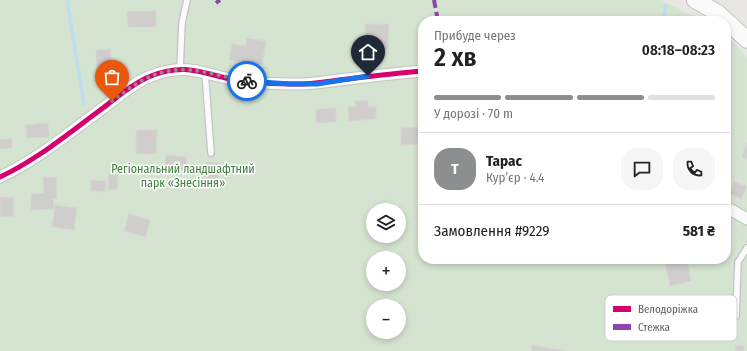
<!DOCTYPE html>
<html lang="uk">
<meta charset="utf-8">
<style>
:root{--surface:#fff;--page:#f6f6f6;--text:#222;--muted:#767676;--line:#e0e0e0;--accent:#8c8e8f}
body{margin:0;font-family:"Fira Sans Condensed",sans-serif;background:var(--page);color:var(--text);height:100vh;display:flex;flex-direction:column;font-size:15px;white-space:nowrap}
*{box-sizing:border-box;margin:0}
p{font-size:13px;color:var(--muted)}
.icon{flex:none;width:22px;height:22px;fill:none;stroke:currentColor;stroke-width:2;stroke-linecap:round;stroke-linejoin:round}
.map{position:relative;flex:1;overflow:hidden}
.drawer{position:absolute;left:418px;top:16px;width:313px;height:248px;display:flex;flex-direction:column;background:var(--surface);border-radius:16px;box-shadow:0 2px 6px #0003}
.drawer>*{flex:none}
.buttons{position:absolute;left:366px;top:203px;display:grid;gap:8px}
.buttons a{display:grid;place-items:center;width:40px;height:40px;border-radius:50%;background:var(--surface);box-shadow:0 2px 6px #0003;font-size:20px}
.pin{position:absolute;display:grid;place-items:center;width:34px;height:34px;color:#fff;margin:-41px -17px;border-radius:50% 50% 50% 0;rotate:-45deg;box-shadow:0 0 4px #0007}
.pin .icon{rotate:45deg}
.courier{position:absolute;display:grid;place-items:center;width:40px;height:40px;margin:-20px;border:3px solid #1a73e8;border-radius:50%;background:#fff;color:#222;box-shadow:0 1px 5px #0007}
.summary em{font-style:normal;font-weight:600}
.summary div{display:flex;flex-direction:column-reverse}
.summary{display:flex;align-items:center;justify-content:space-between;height:68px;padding:0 16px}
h1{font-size:26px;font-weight:600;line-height:30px}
.bar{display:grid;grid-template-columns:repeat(4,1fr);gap:6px 4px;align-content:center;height:48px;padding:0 16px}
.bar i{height:5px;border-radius:3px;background:var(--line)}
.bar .active{background:var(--accent)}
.bar p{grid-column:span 4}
.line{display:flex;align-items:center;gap:10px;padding:0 16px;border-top:1px solid var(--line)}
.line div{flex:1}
.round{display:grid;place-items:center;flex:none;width:42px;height:42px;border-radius:16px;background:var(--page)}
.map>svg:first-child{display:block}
.green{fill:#d5e3d1;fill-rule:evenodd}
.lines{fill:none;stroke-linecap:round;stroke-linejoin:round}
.stream{stroke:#bddeee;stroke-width:3.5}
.building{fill:#d0cecd;stroke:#d8d6d4}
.lane-casing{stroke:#c3c4c4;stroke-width:8}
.street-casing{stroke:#c3c4c4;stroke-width:13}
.secondary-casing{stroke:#c3c4c3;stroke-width:18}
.lane{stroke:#fcfbfb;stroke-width:5.5}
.street{stroke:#fcfbfb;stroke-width:11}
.secondary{stroke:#fcfbfb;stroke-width:16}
.quiet{stroke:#8e44ad;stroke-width:4;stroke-dasharray:8 4;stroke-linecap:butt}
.cycleway-casing{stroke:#fff;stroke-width:8}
.cycleway{stroke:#d6006c;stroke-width:5}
.done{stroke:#8c8e8f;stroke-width:4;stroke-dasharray:0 7.2}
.route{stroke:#1a73e8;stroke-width:5}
.labels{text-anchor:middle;stroke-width:3;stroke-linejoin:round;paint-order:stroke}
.park-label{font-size:12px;fill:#417b3e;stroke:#fff}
.key{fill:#fff;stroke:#cecfd0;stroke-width:1}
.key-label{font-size:11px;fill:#5a5e61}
</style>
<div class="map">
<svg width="747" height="351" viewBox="0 0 747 351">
<rect width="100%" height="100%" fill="#e9e7e4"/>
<path class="green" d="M0 0H661L703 21H423V259H726V34L747 57V351H0ZM373 210H399V236H373ZM373 258H399V284H373ZM373 306H399V332H373Z"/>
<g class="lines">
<path class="stream" d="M68 0V6L84 104
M662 21 666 6"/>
</g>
<path class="building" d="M127 11H156V27H128Z
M365 24H389L388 49H377V42H365Z
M247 38 266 41 262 65 229 60 232 44 246 46Z
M110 49 112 65 97 67 96 50Z
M368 100V107L376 106V119L349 121 348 107H356L355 101Z
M336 108V122L316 123V109Z
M48 123 49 137 27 138 26 125Z
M419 127V144L401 145V128Z
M136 130H157L156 154H136Z
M0 139H12V148L0 149Z
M747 142V159L742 157Z
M166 155 187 157 186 171 164 169Z
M206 162 219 163 218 184 204 183Z
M109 174H118L117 189H108Z
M43 177H56L57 199H53L54 209 31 210V194L44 193Z
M91 180 106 181 105 192 91 191Z
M734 182 747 186 742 199 730 194Z
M0 197H13L14 216 0 217Z
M55 205 77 208 74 230 52 227Z
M129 214 150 220 146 237 124 231Z
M687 259 691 281 670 286 665 263Z
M532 345 567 351H531Z
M744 345V351H736L735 346Z"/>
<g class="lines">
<defs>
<path id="lane" d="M180 69 182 23 187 0
M205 72 211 153
M736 316 738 262 747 248"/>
<path id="street" d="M0 177C37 160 70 132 103 108 118 97 133 83 151 76 187 62 202 74 236 80 254 83 273 84 291 84 310 85 328 81 348 79 373 76 398 73 423 71
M726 207 747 219"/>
<path id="secondary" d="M695 0 718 13 747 40"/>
</defs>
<use href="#lane" class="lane-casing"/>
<use href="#street" class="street-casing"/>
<use href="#secondary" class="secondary-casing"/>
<use href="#lane" class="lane"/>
<use href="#street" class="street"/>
<use href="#secondary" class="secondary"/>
<path class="quiet" d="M434 0 438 21
M216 3 220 0"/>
<defs>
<path id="cycleway" d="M0 177C37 160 70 132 103 108 118 97 133 83 151 76 187 62 202 74 236 80 254 83 273 84 291 84 310 85 328 81 348 79 373 76 398 73 423 71"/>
</defs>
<use href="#cycleway" class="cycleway-casing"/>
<use href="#cycleway" class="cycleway"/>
</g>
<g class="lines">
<path class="done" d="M112 101C142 78 165 64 205 72 219 75 232 79 247 81"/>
<path class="route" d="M247 81 290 84H317L368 76"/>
</g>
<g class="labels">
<g class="park-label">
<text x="183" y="173">Регіональний ландшафтний<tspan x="183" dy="14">парк «Знесіння»</tspan></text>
</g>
</g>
<rect x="605" y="295" width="132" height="46" rx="6" class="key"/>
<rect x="613" y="306" width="18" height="6" fill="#d6006c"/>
<rect x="613" y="324" width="18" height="6" fill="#8e44ad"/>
<g class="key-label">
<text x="638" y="313">Велодоріжка</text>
<text x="638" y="331">Стежка</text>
</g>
</svg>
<div class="buttons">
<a><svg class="icon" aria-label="layers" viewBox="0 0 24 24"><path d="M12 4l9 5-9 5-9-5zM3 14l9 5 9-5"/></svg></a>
<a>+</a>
<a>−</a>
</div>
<div class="pin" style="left:112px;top:101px;background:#ea580c"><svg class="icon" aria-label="bag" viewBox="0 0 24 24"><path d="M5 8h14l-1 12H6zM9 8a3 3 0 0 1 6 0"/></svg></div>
<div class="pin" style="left:368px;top:76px;background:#1f2937"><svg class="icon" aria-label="home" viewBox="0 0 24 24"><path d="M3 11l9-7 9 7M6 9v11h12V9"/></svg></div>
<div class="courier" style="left:247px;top:81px"><svg class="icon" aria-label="bike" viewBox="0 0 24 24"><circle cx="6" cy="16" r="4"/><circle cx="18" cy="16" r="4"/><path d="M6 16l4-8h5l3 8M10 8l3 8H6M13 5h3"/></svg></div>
<section class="drawer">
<div class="summary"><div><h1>2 хв</h1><p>Прибуде через</p></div><em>08:18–08:23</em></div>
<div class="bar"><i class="active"></i><i class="active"></i><i class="active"></i><i></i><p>У дорозі · 70 m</p></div>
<div class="line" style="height:72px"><b class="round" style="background:var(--accent);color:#fff">Т</b><div><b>Тарас</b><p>Кур’єр · 4.4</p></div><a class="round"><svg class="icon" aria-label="chat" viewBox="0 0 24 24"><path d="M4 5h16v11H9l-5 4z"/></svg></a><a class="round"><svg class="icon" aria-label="phone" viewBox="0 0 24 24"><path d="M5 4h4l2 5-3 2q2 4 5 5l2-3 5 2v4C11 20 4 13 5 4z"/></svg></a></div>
<div class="line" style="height:52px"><div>Замовлення #9229</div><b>581 ₴</b></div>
</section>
</div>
